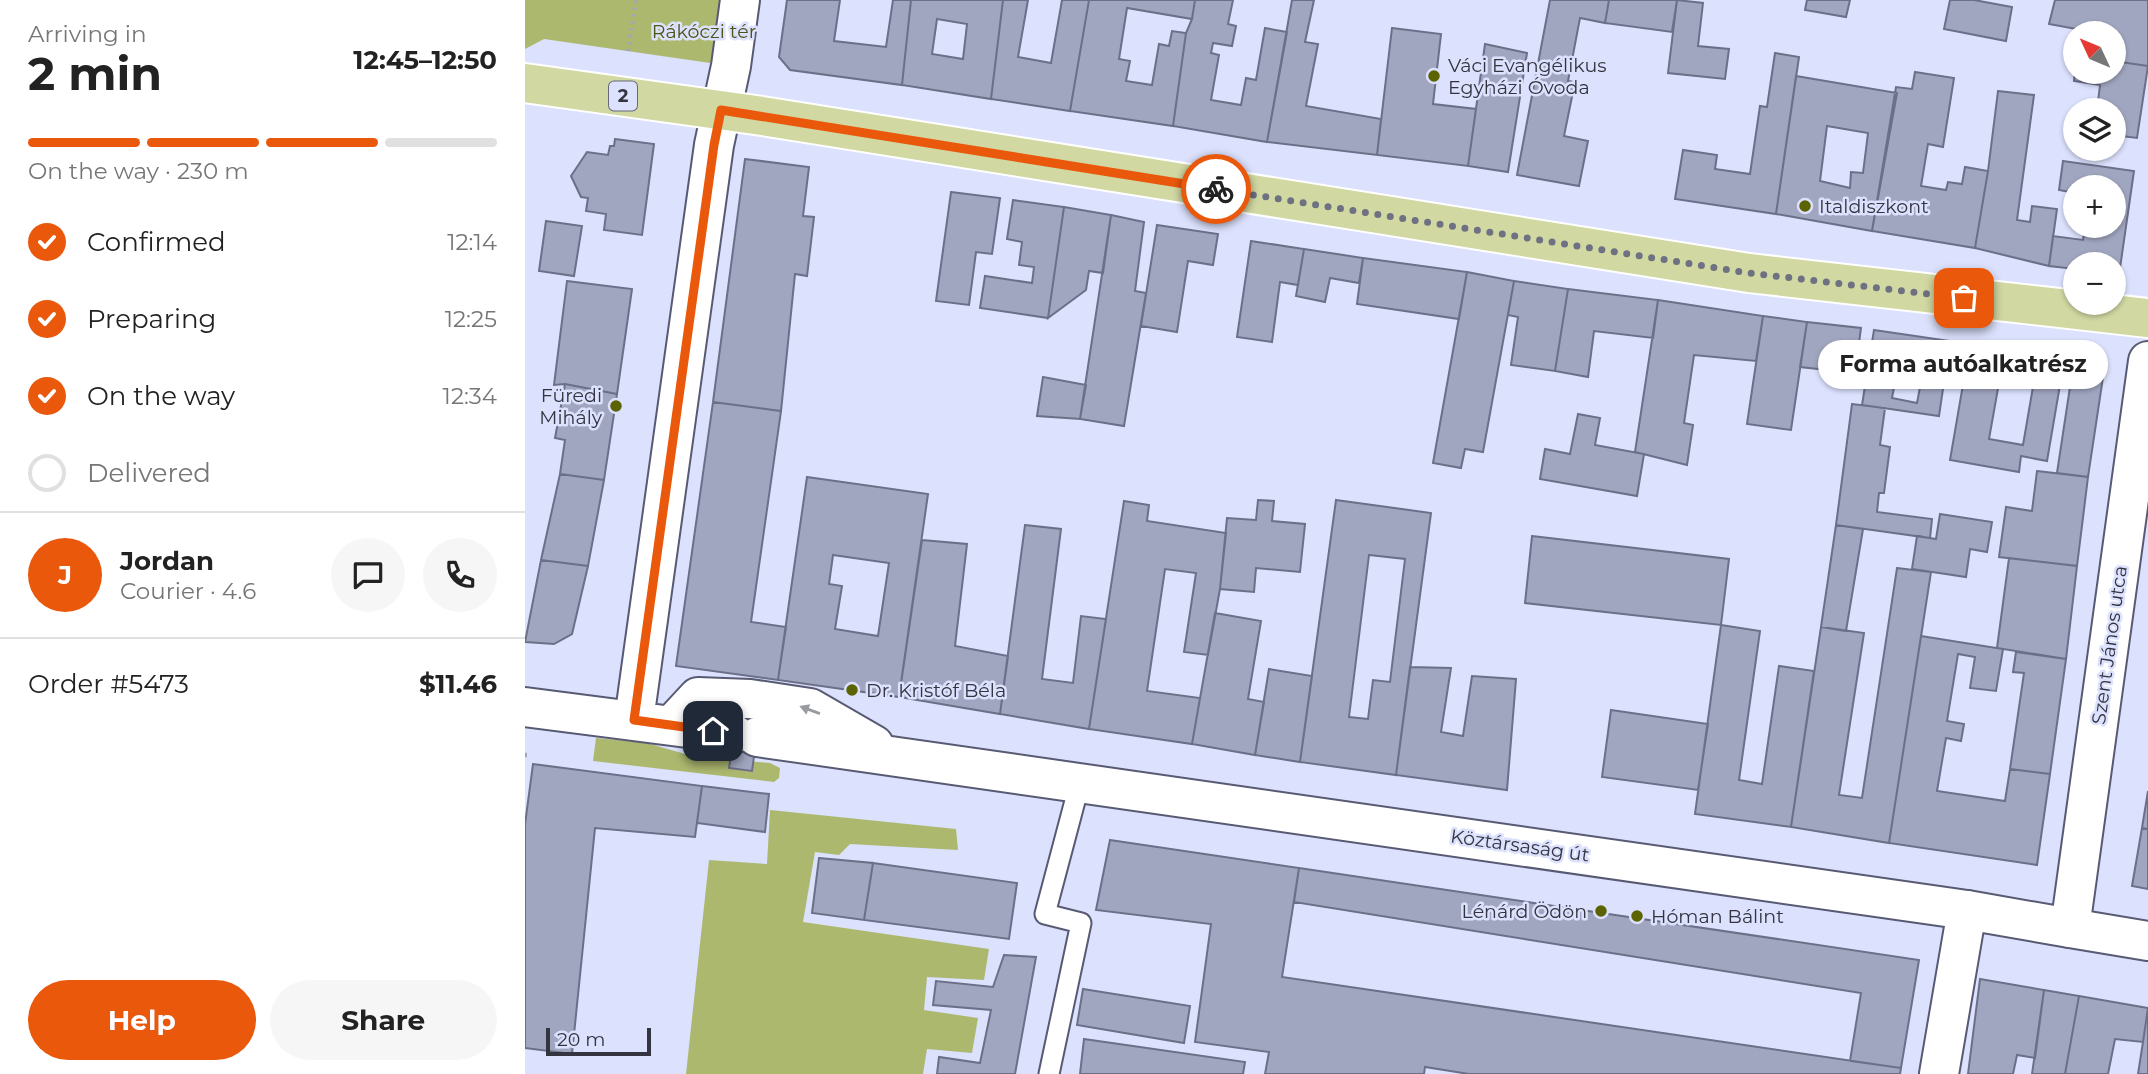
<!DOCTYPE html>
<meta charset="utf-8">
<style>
:root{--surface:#fff;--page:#f6f6f6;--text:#222;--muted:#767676;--line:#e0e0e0;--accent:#ea580c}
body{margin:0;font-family:Montserrat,sans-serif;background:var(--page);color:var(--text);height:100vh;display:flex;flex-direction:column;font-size:26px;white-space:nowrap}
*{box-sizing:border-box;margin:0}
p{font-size:23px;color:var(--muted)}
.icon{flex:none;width:38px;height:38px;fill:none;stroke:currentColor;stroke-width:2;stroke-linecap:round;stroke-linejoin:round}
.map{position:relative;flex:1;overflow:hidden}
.details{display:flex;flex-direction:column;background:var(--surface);width:525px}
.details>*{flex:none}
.needle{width:46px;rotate:314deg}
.fabs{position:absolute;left:1538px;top:21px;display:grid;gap:14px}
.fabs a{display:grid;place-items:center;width:63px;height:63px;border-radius:50%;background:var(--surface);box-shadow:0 2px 5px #0004;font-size:35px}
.scale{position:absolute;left:21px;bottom:18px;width:105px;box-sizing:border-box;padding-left:7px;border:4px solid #33343f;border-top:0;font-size:19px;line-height:24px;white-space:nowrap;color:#33343f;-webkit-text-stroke:5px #dce1fd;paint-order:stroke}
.pin{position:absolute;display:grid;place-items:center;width:60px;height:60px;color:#fff;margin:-30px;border-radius:14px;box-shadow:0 4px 10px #0006}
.courier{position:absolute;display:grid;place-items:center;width:70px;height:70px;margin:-35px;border:5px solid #ea580c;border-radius:50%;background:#fff;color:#222;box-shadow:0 2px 9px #0007}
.bubble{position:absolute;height:49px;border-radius:24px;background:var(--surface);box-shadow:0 2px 5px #0004;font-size:23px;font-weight:700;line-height:49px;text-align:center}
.head em{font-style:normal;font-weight:700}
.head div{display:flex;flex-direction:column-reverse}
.head{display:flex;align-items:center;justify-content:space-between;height:119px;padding:0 28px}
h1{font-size:46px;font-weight:700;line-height:52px}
.bar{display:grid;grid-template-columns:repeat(4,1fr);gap:10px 7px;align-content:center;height:84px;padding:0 28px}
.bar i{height:9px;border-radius:5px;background:var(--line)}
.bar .selected{background:var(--accent)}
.bar p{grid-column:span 4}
.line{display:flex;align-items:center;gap:18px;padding:0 28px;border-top:2px solid var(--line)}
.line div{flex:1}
.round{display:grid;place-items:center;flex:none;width:74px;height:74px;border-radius:37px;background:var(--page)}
ol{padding:0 28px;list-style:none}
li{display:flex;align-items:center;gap:21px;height:77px}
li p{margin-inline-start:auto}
li .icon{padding:7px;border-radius:50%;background:var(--accent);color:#fff;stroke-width:4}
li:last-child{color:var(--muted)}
li i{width:38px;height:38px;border:4px solid var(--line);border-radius:50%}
.action{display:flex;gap:14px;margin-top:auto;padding:14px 28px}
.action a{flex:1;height:80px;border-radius:42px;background:var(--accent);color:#fff;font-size:28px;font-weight:700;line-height:80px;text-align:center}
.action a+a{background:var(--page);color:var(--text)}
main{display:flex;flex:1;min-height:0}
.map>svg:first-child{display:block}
.green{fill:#adb86f}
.building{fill:#a1a6c0;stroke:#6b6f88;stroke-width:2;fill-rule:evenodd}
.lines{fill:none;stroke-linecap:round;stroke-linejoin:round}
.service-casing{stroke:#575a72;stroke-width:23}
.minor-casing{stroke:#575a72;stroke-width:42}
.tertiary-casing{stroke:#575a72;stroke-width:42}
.primary-casing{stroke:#fff;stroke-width:42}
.path{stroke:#a2a6bc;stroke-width:4.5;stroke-dasharray:2 5;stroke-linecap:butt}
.service{stroke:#fff;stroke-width:19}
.minor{stroke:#fff;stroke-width:38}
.tertiary{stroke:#fff;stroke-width:38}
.primary{stroke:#d1d8a2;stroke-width:38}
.oneway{fill:#999a9f}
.done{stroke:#6e7182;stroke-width:7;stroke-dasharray:0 12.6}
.route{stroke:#ea580c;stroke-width:9}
.poi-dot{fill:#5b6302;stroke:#dce1fd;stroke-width:2.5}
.labels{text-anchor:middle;stroke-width:5;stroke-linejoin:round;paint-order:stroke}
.shield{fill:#dce1fd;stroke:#666878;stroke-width:2}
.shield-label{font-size:18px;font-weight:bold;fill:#33343f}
.park-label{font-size:19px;fill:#4d5419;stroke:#dce1fd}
.poi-label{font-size:19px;fill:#33343f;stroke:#dce1fd;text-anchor:start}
.street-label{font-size:19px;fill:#33343f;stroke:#dce1fd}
</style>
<main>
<section class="details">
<div class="head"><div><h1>2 min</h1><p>Arriving in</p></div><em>12:45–12:50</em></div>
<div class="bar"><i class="selected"></i><i class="selected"></i><i class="selected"></i><i></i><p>On the way · 230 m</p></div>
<ol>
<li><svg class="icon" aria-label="check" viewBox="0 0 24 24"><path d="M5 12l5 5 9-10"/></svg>Confirmed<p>12:14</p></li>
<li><svg class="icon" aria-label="check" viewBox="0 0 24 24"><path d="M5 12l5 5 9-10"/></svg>Preparing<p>12:25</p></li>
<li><svg class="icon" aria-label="check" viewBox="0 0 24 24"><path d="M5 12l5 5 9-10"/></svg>On the way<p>12:34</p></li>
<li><i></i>Delivered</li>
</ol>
<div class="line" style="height:126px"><b class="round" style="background:var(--accent);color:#fff">J</b><div><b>Jordan</b><p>Courier · 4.6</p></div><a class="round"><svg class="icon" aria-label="chat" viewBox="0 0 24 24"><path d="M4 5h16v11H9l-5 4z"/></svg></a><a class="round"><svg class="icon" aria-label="phone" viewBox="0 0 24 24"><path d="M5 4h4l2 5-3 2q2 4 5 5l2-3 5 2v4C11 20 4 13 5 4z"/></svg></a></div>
<div class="line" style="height:91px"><div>Order #5473</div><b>$11.46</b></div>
<div class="action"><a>Help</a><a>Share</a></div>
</section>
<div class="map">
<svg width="1623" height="1074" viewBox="0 0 1623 1074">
<rect width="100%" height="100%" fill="#dce1fd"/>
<path class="green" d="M0 0H215L206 66 19 39 0 49Z
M71 738 122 743 167 756 245 763 255 768 254 778 249 782 68 761Z
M245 810 431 829 433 850 325 844 314 855 290 852 278 922 464 949 459 980 402 977 399 1010 453 1018 447 1053 402 1049 398 1074H161L184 860 242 864Z"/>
<path class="building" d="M262 0H315L309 41 361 47 368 0H386L377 85 265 70 254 57Z
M386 0H478L466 99 377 85ZM412 19 442 24 438 59 407 54Z
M478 0H503L493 57 526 63 537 0H564L545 111 466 99Z
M564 0H670L667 19 602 8 594 59 605 61 601 81 627 85 634 44 644 46 647 31 661 33 648 126 545 111Z
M670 0H708L703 24 711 26 707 46 688 43 686 53 694 55 686 100 716 105 721 78 731 80 740 28 762 32 742 142 648 126 661 33 667 19Z
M767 0H789L780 42 793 44 781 106 856 119 852 155 742 142Z
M1025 0H1084L1080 23 1055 18 1043 81 1050 82 1039 136 1063 141 1054 186 992 175Z
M1084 0H1152L1147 32 1080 23Z
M1152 0 1178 3 1173 46 1204 49 1200 79 1143 73Z
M1282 0H1325L1321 17 1280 10Z
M1425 0H1449L1487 7 1481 41 1419 29Z
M1530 0H1623V66L1589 61V33H1573L1524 24Z
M867 28 916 34 908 104 951 109 943 166 852 155Z
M960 44 1002 53 983 172 943 166Z
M1250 53 1274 57 1251 214 1150 199 1158 150 1192 155 1190 169 1225 174 1235 106 1242 107Z
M1589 61 1623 66 1612 138 1589 135V110H1572L1575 85 1549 81 1550 70V72H1589Z
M1390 72 1429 78 1418 147 1403 144 1396 186 1421 190 1423 182 1437 184 1440 167 1463 171 1450 248 1347 231 1371 87 1387 89Z
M1271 76 1372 93 1347 231 1251 214ZM1302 126 1343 133 1338 173 1326 172 1325 188 1295 181Z
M1473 91 1509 95 1492 220 1505 222 1507 206 1532 209 1524 266 1450 248 1463 171Z
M90 139 129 144 117 235 79 230 81 214 61 211 63 198 56 197 46 176 62 152 83 155 85 146H89Z
M220 159 284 167 278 216 289 217 282 276 270 274 256 411 188 402Z
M1538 161 1609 171 1594 275 1589 274V264H1550V269L1524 266 1528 236 1558 240 1560 226H1589V187H1550V193L1534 190Z
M426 192 475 198 467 254 451 252 444 305 411 301Z
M488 200 539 207 523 318 455 308 460 276 507 283 509 267 494 265 497 242 482 239Z
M539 207 586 215 578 273 564 271 561 290 523 318Z
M586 215 619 222 610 291 621 293 599 426 555 419Z
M21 221 57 226 49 276 14 271Z
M632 225 693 234 688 265 663 261 652 332 616 326Z
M726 241 779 249 773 285 755 282 747 342 712 337Z
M779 249 838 258 834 283 805 278 800 302 771 296Z
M838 258 942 272 934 319 832 304Z
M942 272 989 281 958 452 940 449 936 468 908 463Z
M42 281 107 289 92 394 40 384 29 385Z
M989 281 1043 289 1030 371 986 365 993 317 983 315Z
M1043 289 1133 300 1128 338 1069 331 1063 377 1030 371Z
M1133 300 1238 316 1231 361 1169 355 1159 423 1168 425 1162 465 1110 452Z
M1238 316 1282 322 1266 430 1222 424Z
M1282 322 1336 328 1330 373 1275 367Z
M1349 330 1425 341 1414 416 1337 405ZM1371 377 1396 382 1392 403 1367 398Z
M1445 344 1508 354 1504 381 1475 377 1464 439 1498 445 1509 381 1535 385 1522 461 1496 456 1494 472 1425 460Z
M1508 354 1580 364 1563 477 1532 473 1545 387 1504 381Z
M518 377 561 385 555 419 512 416Z
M40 384 92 394 79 480 35 474 40 440 30 438Z
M188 402 256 411 226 622 261 627 253 680 151 666Z
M1327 404 1360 408 1355 445 1365 447 1359 493H1354L1352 512 1407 519 1405 538 1311 525Z
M1053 414 1075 418 1070 445 1119 454 1112 496 1015 479 1020 449 1045 454Z
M1512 471 1563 477 1552 566 1474 557 1481 507 1507 511Z
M35 474 79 480 63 566 16 560Z
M282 477 403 494 374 697 253 680ZM308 555 364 563 353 636 310 629 317 586 304 584Z
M733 500 749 501 747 521 780 524 775 572 731 568 729 592 695 589 702 518 731 520Z
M811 500 906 513 871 775 775 762ZM844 555 880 559 865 682 848 680 843 719 824 717Z
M599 501 624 505 622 521 701 533 695 589 683 655 659 652 671 573 640 569 622 691 675 698 667 744 564 729Z
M1415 514 1467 522 1462 552 1445 549 1441 577 1387 569 1392 536 1411 539Z
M500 525 536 529 517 679 548 683 556 616 581 619 564 729 475 714Z
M1311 525 1338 529 1321 631 1296 627Z
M1007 536 1204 559 1196 625 1000 603Z
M397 540 442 544 430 646 483 656 475 714 374 697Z
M1484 558 1552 566 1541 659 1472 648Z
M16 560 63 566 47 634 29 644 0 642Z
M1372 568 1406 572 1364 843 1266 827 1296 627 1339 633 1314 795 1337 798Z
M690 613 736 621 723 699 739 702 730 755 667 744Z
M1196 625 1235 631 1214 780 1237 784 1254 666 1289 671 1266 827 1170 814Z
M1396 636 1478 649 1471 691 1445 688 1450 657 1433 654 1422 721 1439 724 1436 741 1421 738 1412 791 1480 801 1485 769 1525 774 1512 865 1364 843Z
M1491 652 1541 659 1525 774 1485 769 1499 673 1488 672Z
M885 667 926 668 916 732 938 736 947 676 991 679 982 790 871 775Z
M744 669 787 676 775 762 730 755Z
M213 710 235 713 227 771 204 768Z
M1086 710 1183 724 1173 790 1077 777Z
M8 764 177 786 170 837 70 828 47 1054 0 1048V824Z
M177 786 244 794 240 832 172 823Z
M1623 791V829L1617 828Z
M1617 828 1623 829V889L1607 886Z
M585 840 774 868 757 977 1376 1068 1375 1074H944L900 1067 899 1074H740L744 1052 670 1042 686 924 571 910Z
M294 858 348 863 339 920 287 913Z
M348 863 492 883 484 939 339 920Z
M774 868 1394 960 1376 1068 1325 1061 1336 993 769 902Z
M479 955 511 957 490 1074H412L414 1057 455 1063 466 1010 408 1005 411 981 468 987Z
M1455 979 1519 990 1510 1058 1492 1055 1488 1074H1443Z
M558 989 665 1006 659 1043 552 1025Z
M1519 990 1554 996 1540 1074H1507Z
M1554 996 1623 1008 1618 1042 1590 1039 1583 1074H1540Z
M1623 1008V1074H1613L1618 1042Z
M559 1039 720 1062 718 1074H555Z"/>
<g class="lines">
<defs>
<path id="service" d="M524 1074 556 923 520 914 555 782"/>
<path id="minor" d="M0 707 209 734
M109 720 189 145 206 66 215 0
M147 725 173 697 225 699 285 708 349 745
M232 737 1442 910
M1545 928 1623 941"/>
<path id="tertiary" d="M1414 1074 1442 910 1545 928 1623 361"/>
<path id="primary" d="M0 83 237 116 1224 273 1623 318"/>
</defs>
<use href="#service" class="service-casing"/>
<use href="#minor" class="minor-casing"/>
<use href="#tertiary" class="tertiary-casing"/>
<use href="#primary" class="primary-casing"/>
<path class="path" d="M103 51 111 0
M0 755H7"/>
<use href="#service" class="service"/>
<use href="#minor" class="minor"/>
<use href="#tertiary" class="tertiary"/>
<use href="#primary" class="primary"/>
</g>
<defs><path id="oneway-solid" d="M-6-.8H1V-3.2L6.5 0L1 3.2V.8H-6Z" transform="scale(1.75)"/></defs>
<use class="oneway" href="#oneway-solid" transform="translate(285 710) rotate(-160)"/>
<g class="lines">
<path class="done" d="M691 189 1224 273 1439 298"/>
<path class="route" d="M188 731 109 720 189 145 196 110 691 189"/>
</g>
<g class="poi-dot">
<circle cx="909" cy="76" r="7"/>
<circle cx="1280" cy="206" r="7"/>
<circle cx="91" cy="406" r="7"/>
<circle cx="327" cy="690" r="7"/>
<circle cx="1076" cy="911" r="7"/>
<circle cx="1112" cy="916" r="7"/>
</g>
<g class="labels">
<rect class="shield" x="84" y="81.5" width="28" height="29" rx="5"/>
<g class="shield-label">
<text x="98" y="102">2</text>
</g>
<g class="park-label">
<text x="179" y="38">Rákóczi tér</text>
</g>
<g class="poi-label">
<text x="923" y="72">Váci Evangélikus<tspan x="923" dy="22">Egyházi Óvoda</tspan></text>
<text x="1294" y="213">Italdiszkont</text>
<text x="77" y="402" text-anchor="end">Füredi<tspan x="77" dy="22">Mihály</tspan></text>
<text x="341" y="697">Dr. Kristóf Béla</text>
<text x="1062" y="918" text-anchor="end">Lénárd Ödön</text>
<text x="1126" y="923">Hóman Bálint</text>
</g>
<g class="street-label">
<text transform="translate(1584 645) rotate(-82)" y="7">Szent János utca</text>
<text transform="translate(995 845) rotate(8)" y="7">Köztársaság út</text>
</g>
</g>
</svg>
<div class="fabs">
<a><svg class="needle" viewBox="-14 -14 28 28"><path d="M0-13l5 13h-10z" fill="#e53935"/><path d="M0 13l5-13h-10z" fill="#767676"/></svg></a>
<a><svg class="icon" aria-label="layers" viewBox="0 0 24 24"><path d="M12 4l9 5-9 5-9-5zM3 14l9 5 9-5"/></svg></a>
<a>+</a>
<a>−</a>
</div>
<div class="scale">20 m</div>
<div class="pin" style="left:1439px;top:298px;background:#ea580c"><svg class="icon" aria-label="bag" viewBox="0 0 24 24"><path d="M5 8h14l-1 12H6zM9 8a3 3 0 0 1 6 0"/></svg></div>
<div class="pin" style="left:188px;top:731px;background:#1f2937"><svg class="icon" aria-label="home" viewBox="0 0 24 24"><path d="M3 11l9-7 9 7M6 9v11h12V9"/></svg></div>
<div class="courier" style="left:691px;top:189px"><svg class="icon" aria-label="bike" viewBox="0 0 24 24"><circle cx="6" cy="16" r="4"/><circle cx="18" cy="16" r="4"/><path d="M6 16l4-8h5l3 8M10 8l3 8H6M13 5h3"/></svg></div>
<div class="bubble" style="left:1293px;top:340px;width:290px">Forma autóalkatrész</div>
</div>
</main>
